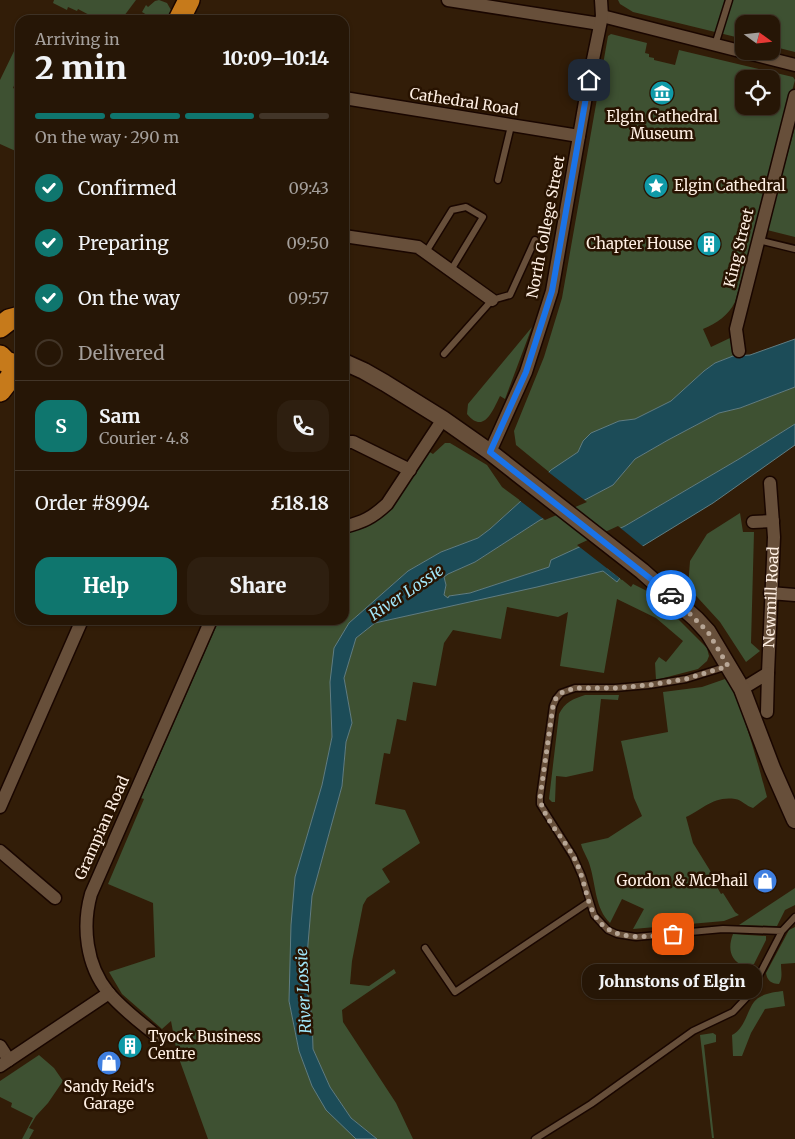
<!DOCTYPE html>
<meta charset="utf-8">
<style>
:root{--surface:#261606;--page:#2e1f10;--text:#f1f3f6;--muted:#a49f9b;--line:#423528;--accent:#0f766e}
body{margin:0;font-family:Merriweather,serif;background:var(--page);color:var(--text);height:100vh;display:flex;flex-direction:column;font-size:19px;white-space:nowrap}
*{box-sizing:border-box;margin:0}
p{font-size:16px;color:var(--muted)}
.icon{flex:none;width:28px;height:28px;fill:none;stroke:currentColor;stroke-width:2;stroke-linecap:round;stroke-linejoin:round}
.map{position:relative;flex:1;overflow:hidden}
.sheet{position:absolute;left:15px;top:15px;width:334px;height:610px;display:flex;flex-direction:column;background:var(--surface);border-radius:15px;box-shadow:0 1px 4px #0004,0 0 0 1px var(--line)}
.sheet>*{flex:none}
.needle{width:32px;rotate:105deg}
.buttons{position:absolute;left:735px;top:15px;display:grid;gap:10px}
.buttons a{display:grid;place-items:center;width:45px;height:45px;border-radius:10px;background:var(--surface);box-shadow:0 1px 4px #0004,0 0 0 1px var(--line);font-size:25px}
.pin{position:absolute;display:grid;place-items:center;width:42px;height:42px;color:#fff;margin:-21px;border-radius:10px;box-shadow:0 2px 8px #0006}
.courier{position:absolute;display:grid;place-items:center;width:50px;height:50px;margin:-25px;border:4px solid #1a73e8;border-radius:50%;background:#fff;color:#222;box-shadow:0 1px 6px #0007}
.bubble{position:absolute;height:35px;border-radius:15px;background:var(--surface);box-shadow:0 1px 4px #0004,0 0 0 1px var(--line);font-size:16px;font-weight:800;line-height:35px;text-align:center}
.summary em{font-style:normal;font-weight:800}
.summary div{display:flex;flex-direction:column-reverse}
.summary{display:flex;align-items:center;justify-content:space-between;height:85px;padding:0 20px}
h1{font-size:32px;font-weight:800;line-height:38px}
.bar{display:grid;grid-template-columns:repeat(4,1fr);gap:8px 5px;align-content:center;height:60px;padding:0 20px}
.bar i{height:6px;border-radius:4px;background:var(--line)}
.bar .selected{background:var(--accent)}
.bar p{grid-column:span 4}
.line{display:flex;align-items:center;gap:12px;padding:0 20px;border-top:1px solid var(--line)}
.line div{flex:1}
.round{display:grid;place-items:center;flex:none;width:52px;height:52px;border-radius:15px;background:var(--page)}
ol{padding:0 20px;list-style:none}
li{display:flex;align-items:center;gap:15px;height:55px}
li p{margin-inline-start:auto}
li .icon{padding:5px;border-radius:50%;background:var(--accent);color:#fff;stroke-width:4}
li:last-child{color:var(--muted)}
li i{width:28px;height:28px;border:2px solid var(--line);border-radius:50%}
.action{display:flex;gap:10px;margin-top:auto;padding:10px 20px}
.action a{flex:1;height:58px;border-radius:15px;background:var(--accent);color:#fff;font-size:20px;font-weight:800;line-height:58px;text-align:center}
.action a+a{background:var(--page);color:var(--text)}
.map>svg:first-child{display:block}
.green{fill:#3e5132;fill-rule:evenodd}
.water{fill:#1c4c58;stroke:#607d82}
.pier{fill:#321d08}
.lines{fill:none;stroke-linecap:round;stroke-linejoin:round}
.service-casing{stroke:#190600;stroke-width:9}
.minor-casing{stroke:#190600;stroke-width:15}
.tertiary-casing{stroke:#190600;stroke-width:19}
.trunk-casing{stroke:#190600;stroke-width:24}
.service{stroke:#674f3a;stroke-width:6}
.minor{stroke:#674f3a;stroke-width:12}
.tertiary{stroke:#674f3a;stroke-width:16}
.trunk{stroke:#c67a1b;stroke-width:21}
.done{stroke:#b7a696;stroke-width:5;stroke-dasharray:0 9}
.route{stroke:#1a73e8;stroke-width:6}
.labels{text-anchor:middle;stroke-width:5;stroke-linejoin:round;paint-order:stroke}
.street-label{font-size:15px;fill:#feefe3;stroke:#281301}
.poi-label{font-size:15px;fill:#feefe3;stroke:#281301}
.water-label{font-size:16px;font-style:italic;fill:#a0e5f8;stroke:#281301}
</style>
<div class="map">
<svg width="795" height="1139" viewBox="0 0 795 1139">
<rect width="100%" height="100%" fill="#321d08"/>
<path class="green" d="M54 0H136L121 20H94L95 18 78 9 77 11 68 7 67 10 53 3Z
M159 0 167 3 171 10 166 20H151L152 18 142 12 146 5 148 7 155 1Z
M618 0H795V52L771 46V24H744V39L633 12 620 4Z
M611 34 647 43 645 53 649 54V57L654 58V60L675 65 679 50 793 77 795 80 735 302C728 316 717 323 703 329L711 347 730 338 733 356 715 363 704 371 671 401 635 419 619 421 583 441 578 452 549 472 516 445 514 431 544 357 562 298 608 36ZM744 79H771V106H744Z
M16 47 20 49V72L13 88 20 91V153L0 144V80Z
M795 127V237L767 230Z
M532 327 505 399 500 396C493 410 484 435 467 414L468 404Z
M795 387V424L739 459 625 526 552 560 549 567 470 593 450 596 448 598H446L444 595 446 585 444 577 448 574 475 562 540 520 579 503 613 485 635 459 668 440 719 413 740 408Z
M445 443H450L487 465 502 487 521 501 490 529 478 538 441 552 408 571 349 623 330 682 332 737 322 785 295 877 289 1001 299 1051 312 1086 356 1139H208L177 1053 171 1021 162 1029 122 994 109 972 155 957 153 903 108 884 144 799 141 798 219 620H344V534L367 527 381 518 428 451 433 454Z
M740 513 743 532H754L751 643 760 651 746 662 720 622 688 587 690 561 707 534Z
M603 571 617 582 620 578 631 587 633 584 653 594 707 648 709 656 707 661 698 669 656 680 655 663 659 657 666 662 683 641 656 618 617 599 604 673 560 666 568 612 558 617 507 607 501 639 453 630 444 643 436 686 413 682 406 721 397 719 390 754 384 753 375 804 405 810 420 843 382 869 390 882 367 898 363 905 352 961 350 984 369 986 394 969 396 973 342 1010 343 1022 396 1103 413 1139H377L351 1118 330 1087 313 1049 312 1017 305 980 312 896 342 786 346 742 352 723 344 678 356 638 375 623Z
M725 679C739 691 761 775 767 797L753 808C746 806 742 800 735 799 712 796 703 810 686 817L693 843 719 885 717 887 721 894 723 893 735 912 739 915 724 921 633 929 644 909 622 899 610 923C595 908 596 886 590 866 588 858 583 852 581 844L608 838 642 816 634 798 621 741 668 732 663 692 702 687Z
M585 695H619L618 700 601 699 593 771 566 777 556 776 555 802H552L549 799 559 714C565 702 573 699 585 695Z
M795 888V905L785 910 777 926 739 925Z
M795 927V963L781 964C781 972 783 977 779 984 771 984 767 980 766 973L789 930Z
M733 934 766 936V940L754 964 744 966C729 960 728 947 733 934Z
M783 991 785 1006 765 1009 751 1033 742 1056H733L732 1035C748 1027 747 1003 760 997 766 993 776 992 783 991Z
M713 1033 716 1035V1042L704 1045 714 1138H712L700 1035Z
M39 1055 54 1068 63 1081 48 1103 36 1116 29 1128 34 1130 29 1139H22L33 1118 11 1107 12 1103 0 1097V1081Z"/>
<path class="water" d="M795 339V387L740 408 719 413 668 440 635 459 613 485 579 503 540 520 475 562 448 574 444 577 446 585 444 595 448 598 449 596 470 593 549 567 551 560 625 526 739 459 795 424V445L713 503 607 568 620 578 617 582 603 571 537 587 375 623 356 638 344 678 352 723 346 742 342 786 312 896 305 980 312 1017 313 1049 330 1087 351 1118 377 1139H356L326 1110 312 1086 299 1051 289 1001 291 925 295 877 322 785 332 737 330 682 334 648 349 623 408 571 441 552 478 538 490 529 521 501 551 470 578 452 583 441 591 433 619 421 635 419 671 401 704 371 715 363 733 356 750 355Z"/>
<path class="pier" d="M547 471 587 502 545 520 519 500Z
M618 526 645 548 611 568 622 577V580L577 545Z"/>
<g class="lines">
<defs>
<path id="service" d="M715 45 729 0
M498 180 511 126
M758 240 795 249
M426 252 452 210 466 207 483 217 451 270
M444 354 492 300 510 295 535 240
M728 666 686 679 649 685 615 688H575L561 693 556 699 553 706 540 797V804L573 856 582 876 594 915 608 930 617 934 636 937 723 929 782 931 795 917
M425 948 455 992 589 902
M535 1139 591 1104 693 1031 733 1012 749 995 782 931"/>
<g id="minor">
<path d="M448 0 600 24"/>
<path d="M602 16 795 65"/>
<path d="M344 98 579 136"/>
<path d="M344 236 418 247 492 300"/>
<path d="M739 351 736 329 795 96"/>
<path d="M344 442H353L410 470"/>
<path d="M490 452 526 372 552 291 589 79 602 16 601 0"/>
<path d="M753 522 773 521"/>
<path d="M344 527C363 522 372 518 387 504L443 419"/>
<path d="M770 593 795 595"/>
<path id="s1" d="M768 673 774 537 770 483"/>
<path d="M742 689 768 673 767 712"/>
<path d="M0 807 82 620"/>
<path d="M0 851 55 898"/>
<path d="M157 1036C140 1022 122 1009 108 992 86 965 82 926 91 894L211 620"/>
<path d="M0 1046 9 1060"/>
<path d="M0 1066 109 993"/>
</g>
<path id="tertiary" d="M344 362 364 371 385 383 443 419 490 452 642 571 696 619 708 632 742 689 772 768 795 820"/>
<path id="trunk" d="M179 20 189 0
M0 327 9 320 20 317
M0 356 6 362 20 367
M0 391 14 373 20 369"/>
</defs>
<use href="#service" class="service-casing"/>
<use href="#minor" class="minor-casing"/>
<use href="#tertiary" class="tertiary-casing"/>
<use href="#trunk" class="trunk-casing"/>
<use href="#service" class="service"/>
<use href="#minor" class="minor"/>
<use href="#tertiary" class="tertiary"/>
<use href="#trunk" class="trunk"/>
</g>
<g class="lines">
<path class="done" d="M671 595 708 632 728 666 686 679 649 685 615 688H575L561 693 556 698 553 706 540 798C542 816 563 838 572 854 581 869 584 886 589 902 602 943 637 938 673 934"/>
<path class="route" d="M589 80 552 291 526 372 490 452 671 595"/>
</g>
<defs>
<symbol id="museum-disc" viewBox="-11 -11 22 22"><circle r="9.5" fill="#0f9aa8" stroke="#281301"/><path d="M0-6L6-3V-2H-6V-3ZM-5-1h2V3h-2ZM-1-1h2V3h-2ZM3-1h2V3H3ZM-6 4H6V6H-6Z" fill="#fff"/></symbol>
<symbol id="sight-disc" viewBox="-11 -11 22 22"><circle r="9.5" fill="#0f9aa8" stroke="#281301"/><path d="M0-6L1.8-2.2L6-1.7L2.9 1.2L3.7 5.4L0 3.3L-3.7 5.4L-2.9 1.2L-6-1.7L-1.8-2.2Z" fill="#fff"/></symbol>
<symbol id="building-disc" viewBox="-11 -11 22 22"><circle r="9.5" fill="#0f9aa8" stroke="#281301"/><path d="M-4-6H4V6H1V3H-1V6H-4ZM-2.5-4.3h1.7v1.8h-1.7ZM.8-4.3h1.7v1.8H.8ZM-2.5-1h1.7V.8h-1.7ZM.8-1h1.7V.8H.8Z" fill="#fff"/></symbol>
<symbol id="shop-disc" viewBox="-11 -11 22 22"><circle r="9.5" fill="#3f7fe0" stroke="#281301"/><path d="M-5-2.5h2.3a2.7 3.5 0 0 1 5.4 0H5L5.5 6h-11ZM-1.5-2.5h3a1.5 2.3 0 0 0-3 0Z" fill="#fff"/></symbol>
</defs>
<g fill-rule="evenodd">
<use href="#museum-disc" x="648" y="79" width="28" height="28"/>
<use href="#sight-disc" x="642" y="172" width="28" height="28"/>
<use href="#building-disc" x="695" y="230" width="28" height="28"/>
<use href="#shop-disc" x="751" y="867" width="28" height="28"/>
<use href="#building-disc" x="116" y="1032" width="28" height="28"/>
<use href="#shop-disc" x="95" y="1049" width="28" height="28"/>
</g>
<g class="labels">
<g class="street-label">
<text transform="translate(464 102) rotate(9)" y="5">Cathedral Road</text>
<text transform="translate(546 227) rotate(-79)" y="5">North College Street</text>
<text transform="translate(739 248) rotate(-76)" y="5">King Street</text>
<text dy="5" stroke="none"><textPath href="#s1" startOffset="76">Newmill Road</textPath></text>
<text transform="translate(102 828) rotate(-66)" y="5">Grampian Road</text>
</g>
<g class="poi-label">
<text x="662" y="122">Elgin Cathedral<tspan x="662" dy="17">Museum</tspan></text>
<text x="674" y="191" text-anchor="start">Elgin Cathedral</text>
<text x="692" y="249" text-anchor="end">Chapter House</text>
<text x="748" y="886" text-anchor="end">Gordon &amp; McPhail</text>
<text x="148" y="1042" text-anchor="start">Tyock Business<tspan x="148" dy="17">Centre</tspan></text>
<text x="109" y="1092">Sandy Reid's<tspan x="109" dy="17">Garage</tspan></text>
</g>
<g class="water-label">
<text transform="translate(406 592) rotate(-34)" y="6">River Lossie</text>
<text transform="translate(303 991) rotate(-93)" y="6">River Lossie</text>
</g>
</g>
</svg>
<div class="buttons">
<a><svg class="needle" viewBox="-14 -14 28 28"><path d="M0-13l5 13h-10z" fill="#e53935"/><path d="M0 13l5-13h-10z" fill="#a49f9b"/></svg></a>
<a><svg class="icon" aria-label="locate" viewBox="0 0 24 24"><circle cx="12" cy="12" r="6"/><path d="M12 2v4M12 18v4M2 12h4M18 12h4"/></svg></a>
</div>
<div class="pin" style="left:673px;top:934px;background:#ea580c"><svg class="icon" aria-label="bag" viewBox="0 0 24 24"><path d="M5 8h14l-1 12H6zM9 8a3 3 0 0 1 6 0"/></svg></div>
<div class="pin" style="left:589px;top:80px;background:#1f2937"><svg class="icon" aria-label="home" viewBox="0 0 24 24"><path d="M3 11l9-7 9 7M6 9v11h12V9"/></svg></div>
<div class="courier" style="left:671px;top:595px"><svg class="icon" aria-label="car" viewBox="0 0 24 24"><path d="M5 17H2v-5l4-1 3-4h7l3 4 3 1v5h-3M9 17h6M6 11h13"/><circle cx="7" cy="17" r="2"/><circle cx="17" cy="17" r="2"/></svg></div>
<div class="bubble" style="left:582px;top:964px;width:180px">Johnstons of Elgin</div>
<section class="sheet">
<div class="summary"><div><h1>2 min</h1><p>Arriving in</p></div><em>10:09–10:14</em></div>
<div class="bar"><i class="selected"></i><i class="selected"></i><i class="selected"></i><i></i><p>On the way · 290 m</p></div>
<ol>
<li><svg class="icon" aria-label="check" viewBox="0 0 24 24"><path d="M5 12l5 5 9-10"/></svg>Confirmed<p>09:43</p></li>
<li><svg class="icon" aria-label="check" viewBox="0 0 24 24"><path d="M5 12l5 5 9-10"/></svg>Preparing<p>09:50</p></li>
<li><svg class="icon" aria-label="check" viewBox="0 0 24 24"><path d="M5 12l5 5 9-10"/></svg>On the way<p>09:57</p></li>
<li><i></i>Delivered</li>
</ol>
<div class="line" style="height:90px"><b class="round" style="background:var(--accent);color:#fff">S</b><div><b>Sam</b><p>Courier · 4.8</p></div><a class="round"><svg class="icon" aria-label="phone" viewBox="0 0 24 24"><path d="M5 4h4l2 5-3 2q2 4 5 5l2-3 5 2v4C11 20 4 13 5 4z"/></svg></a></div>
<div class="line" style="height:65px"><div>Order #8994</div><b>£18.18</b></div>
<div class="action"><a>Help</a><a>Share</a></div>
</section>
</div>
